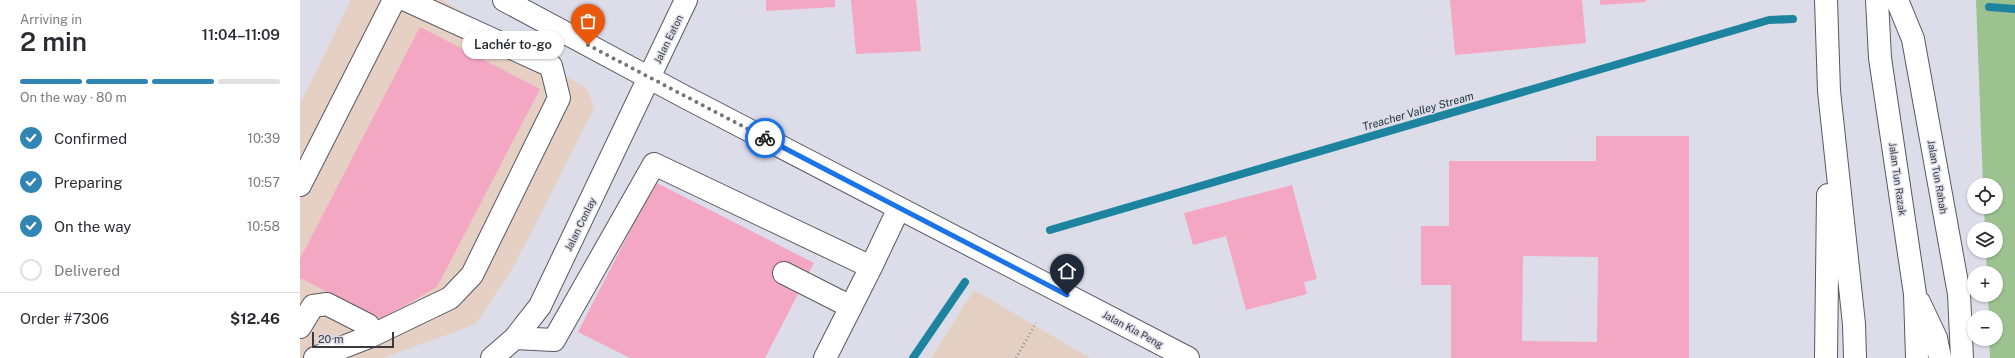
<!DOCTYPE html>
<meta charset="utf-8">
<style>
:root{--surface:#fff;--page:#f7f7f7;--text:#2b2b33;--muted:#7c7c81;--line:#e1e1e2;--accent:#3185b5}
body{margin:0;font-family:"Public Sans",sans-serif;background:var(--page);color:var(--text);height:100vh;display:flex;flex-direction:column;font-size:15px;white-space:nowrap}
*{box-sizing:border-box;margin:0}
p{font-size:13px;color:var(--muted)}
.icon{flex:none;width:22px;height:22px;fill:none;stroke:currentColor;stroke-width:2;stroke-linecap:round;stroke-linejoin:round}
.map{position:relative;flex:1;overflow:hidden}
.panel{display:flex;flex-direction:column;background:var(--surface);width:300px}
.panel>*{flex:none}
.fabs{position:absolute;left:1667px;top:178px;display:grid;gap:8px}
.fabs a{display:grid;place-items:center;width:36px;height:36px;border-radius:50%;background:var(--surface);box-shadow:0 1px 3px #0004;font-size:20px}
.scale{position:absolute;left:12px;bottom:10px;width:82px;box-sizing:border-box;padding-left:4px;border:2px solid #3a3b40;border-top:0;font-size:11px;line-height:14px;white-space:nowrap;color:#3a3b40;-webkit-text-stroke:3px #dcdde9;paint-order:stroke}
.pin{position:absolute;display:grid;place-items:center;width:34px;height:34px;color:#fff;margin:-41px -17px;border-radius:50% 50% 50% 0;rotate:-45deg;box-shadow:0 0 4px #0007}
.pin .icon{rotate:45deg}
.courier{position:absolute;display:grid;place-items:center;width:40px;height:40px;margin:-20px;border:3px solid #1a73e8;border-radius:50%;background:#fff;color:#222;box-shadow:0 1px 5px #0007}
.bubble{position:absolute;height:28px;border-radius:14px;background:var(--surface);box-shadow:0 1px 3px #0004;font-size:13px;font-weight:600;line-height:28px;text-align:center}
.head em{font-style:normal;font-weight:600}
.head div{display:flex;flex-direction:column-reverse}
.head{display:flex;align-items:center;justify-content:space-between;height:68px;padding:0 20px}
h1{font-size:26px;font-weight:600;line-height:30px}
.bar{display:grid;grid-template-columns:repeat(4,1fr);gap:6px 4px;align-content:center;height:48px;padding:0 20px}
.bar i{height:5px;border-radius:3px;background:var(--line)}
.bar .on{background:var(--accent)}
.bar p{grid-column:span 4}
.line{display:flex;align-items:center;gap:10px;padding:0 20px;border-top:1px solid var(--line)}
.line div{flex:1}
ol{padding:0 20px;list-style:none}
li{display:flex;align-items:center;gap:12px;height:44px}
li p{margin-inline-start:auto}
li .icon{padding:4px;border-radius:50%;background:var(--accent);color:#fff;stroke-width:4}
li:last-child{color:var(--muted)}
li i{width:22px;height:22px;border:2px solid var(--line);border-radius:50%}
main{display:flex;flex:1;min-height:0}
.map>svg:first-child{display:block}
.commercial{fill:#e6cfc3}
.medical{fill:#e4d0c2}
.green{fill:#9cc290}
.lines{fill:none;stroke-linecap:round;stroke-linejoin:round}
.stream{stroke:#1d84a0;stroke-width:8}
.building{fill:#f4a7c2;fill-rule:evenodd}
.minor-casing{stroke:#575862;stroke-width:24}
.major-casing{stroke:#575862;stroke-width:24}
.path{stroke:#8b8c95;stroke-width:2.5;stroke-dasharray:1 3;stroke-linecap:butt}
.minor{stroke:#fff;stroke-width:22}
.major{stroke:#fff;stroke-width:22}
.done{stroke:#73747b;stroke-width:4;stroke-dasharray:0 7.2}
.route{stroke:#1a73e8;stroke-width:5}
.labels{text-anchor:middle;stroke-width:3;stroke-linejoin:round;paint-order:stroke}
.street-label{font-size:10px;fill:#3a3b40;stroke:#dcdde9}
.water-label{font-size:11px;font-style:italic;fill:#1b3037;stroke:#dcdde9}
</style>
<main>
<section class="panel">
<div class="head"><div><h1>2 min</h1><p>Arriving in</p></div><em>11:04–11:09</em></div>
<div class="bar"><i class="on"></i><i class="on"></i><i class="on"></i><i></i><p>On the way · 80 m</p></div>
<ol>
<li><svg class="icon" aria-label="check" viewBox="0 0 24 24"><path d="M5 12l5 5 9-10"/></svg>Confirmed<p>10:39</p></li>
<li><svg class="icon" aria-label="check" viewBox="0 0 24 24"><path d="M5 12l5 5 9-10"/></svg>Preparing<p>10:57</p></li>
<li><svg class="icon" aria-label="check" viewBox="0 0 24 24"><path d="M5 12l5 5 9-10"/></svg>On the way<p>10:58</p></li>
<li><i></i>Delivered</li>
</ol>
<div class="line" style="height:52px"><div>Order #7306</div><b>$12.46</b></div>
</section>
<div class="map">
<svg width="1715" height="358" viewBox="0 0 1715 358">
<rect width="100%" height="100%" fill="#dcdde9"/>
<path class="commercial" d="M51 0H143L288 90 294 108 214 266 176 324 83 358H0V104Z"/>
<path class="medical" d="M674 290 790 358H631Z"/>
<path class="green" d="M1676 0H1715V358H1690L1689 339H1696V317H1689L1688 295H1696V273H1687L1686 251H1696V229H1685L1684 207H1696V185H1683Z"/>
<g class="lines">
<path class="stream" d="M1689 7 1715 9
M750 230 1469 20 1493 19
M613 358 665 282"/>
</g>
<path class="building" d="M466 0H535V7L466 11Z
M551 0H616L621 51 556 54Z
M1150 0H1282L1286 43 1155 55Z
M1300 0H1346V2L1300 5Z
M120 27 240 89 137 287 81 319 0 278V259Z
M1296 136H1389V358H1151V285H1121V226H1149V161H1296ZM1223 256 1298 257 1297 342 1222 341Z
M355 182 514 263 465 358H330L278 332Z
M992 185 1017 279 1004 282 1007 294 946 310 926 236 893 245 884 213Z"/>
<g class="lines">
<defs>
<path id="minor" d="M204 0 385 97 888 358
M0 185 94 0
M484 273 551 307
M0 327 13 306 27 304 68 325 69 337
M215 338 254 340 354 164 571 267 599 208
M15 358 69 337 150 298 172 275 259 98 251 66 106 0
M192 358 215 338 240 306 386 0
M525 358 571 267"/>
<path id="major" d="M1526 0 1529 91 1554 324 1555 358
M1577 0 1580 58 1615 294 1617 358
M1597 0 1613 39 1659 294 1662 358
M1619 302 1636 338 1640 358
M1526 358 1528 195"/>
</defs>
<use href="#minor" class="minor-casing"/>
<use href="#major" class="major-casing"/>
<path class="path" d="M716 358 736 323"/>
<use href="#minor" class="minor"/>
<use href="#major" class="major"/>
</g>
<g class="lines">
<path class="done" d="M288 45 465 138"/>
<path class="route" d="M465 138 767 295"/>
</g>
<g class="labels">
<g class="street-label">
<text transform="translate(368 39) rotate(-64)" y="4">Jalan Eaton</text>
<text transform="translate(1638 177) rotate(80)" y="4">Jalan Tun Rahah</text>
<text transform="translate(1598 179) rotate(82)" y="4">Jalan Tun Razak</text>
<text transform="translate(280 224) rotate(-64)" y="4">Jalan Conlay</text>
<text transform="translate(833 329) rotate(28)" y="4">Jalan Kia Peng</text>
</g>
<g class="water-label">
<text transform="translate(1118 111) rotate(-16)" y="4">Treacher Valley Stream</text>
</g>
</g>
</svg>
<div class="fabs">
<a><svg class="icon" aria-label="locate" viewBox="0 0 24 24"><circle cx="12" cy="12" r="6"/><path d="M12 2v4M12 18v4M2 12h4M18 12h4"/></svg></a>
<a><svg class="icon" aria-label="layers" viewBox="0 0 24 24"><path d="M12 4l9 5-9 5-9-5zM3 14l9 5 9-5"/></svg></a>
<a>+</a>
<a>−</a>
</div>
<div class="scale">20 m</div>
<div class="pin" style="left:288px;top:45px;background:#ea580c"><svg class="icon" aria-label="bag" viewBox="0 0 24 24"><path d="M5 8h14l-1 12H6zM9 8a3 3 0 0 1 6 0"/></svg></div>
<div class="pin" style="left:767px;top:295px;background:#1f2937"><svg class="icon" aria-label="home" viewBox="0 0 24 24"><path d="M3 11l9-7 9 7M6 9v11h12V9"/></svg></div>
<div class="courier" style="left:465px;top:138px"><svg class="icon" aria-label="bike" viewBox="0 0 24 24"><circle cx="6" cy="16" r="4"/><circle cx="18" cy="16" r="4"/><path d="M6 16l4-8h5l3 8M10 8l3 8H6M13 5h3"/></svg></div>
<div class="bubble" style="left:162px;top:31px;width:102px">Lachér to-go</div>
</div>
</main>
